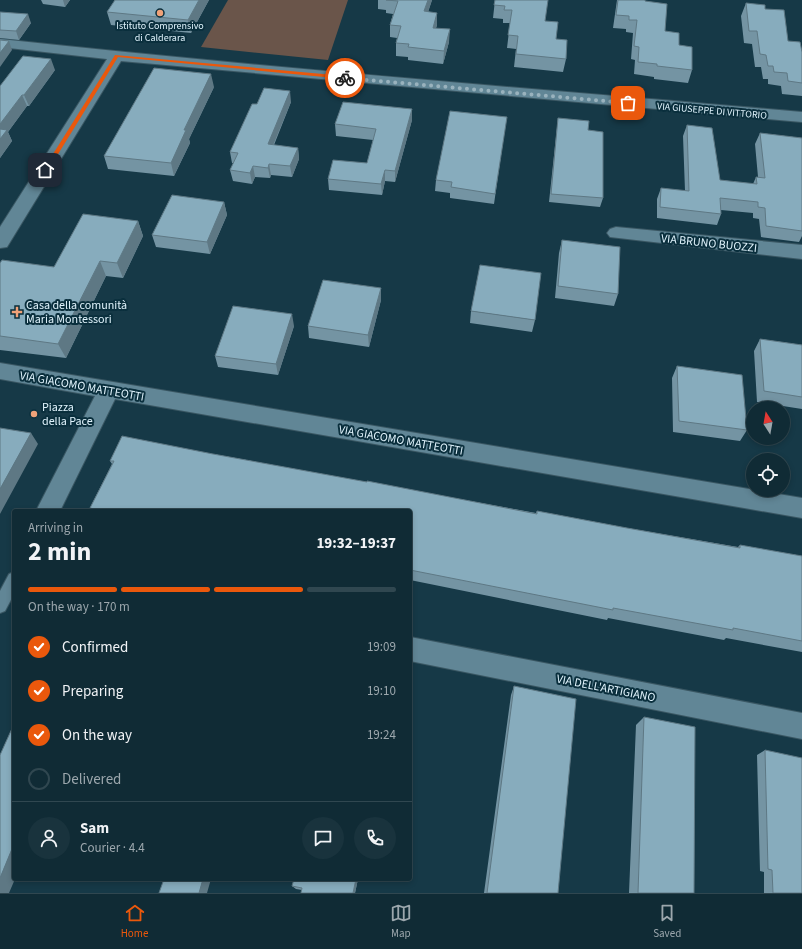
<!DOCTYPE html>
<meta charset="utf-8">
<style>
:root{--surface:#102b35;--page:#19333d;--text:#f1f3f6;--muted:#9ca7ad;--line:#304750;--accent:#ea580c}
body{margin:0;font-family:"Source Sans 3",sans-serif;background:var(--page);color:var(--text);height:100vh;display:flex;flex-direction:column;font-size:15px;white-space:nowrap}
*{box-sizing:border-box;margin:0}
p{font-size:13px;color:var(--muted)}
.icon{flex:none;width:22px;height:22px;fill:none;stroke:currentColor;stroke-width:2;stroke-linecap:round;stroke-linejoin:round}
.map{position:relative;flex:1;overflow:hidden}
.drawer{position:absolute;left:12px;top:509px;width:400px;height:372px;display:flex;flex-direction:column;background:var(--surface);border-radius:4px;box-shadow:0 2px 6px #0003,0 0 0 1px var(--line)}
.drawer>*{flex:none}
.needle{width:26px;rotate:349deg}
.fabs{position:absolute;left:746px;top:401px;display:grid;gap:8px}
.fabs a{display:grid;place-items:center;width:44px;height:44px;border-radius:50%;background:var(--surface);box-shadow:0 2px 6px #0003,0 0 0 1px var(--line);font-size:20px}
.pin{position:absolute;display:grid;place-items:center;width:34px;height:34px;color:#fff;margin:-17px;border-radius:8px;box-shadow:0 2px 6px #0006}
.courier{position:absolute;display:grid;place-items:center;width:40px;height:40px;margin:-20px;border:3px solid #ea580c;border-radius:50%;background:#fff;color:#222;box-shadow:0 1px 5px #0007}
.summary em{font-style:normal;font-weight:700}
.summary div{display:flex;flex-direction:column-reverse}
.summary{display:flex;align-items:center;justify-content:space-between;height:68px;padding:0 16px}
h1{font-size:26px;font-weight:700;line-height:30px}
.bar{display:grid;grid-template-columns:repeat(4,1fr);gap:6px 4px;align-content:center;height:48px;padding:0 16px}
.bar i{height:5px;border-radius:3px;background:var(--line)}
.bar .selected{background:var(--accent)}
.bar p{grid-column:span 4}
.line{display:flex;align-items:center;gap:10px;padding:0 16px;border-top:1px solid var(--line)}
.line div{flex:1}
.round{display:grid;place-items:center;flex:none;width:42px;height:42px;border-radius:21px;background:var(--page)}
ol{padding:0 16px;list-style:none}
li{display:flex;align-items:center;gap:12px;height:44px}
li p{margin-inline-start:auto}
li .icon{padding:4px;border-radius:50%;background:var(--accent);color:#fff;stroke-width:4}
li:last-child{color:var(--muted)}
li i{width:22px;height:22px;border:2px solid var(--line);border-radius:50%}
.dock{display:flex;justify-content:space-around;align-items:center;height:56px;border-top:1px solid var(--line);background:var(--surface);font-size:11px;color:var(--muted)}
.dock a{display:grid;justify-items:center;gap:2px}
.dock .selected{color:var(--accent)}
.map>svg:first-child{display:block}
.green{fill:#6a554a}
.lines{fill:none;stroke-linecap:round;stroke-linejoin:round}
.lane-casing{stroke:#3a5763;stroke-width:2}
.street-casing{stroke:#3a5763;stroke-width:2}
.lane{fill:#618696;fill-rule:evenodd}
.street{fill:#618696;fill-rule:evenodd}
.wall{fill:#7494a3}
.shaded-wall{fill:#5e7884}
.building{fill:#87acbd;stroke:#5e7884}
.route{fill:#ea580c}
.done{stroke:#99b2bd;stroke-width:4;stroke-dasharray:0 7.2}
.poi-dot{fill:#f0a279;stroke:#0a2f3d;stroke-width:1.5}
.labels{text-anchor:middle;stroke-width:4;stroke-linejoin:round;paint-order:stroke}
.far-poi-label{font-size:10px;fill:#e0f3fc;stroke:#0a2f3d}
.far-street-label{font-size:10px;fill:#e0f3fc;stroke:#0a2f3d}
.street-label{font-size:12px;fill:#e0f3fc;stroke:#0a2f3d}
.poi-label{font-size:12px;fill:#e0f3fc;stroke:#0a2f3d;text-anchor:start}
</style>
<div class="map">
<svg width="802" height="893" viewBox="0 0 802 893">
<rect width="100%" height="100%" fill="#163947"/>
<path class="green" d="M228 0H348L328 60 201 47Z"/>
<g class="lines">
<defs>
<path id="lane" d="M14 572V594L5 611 0 613V591L9 574Z"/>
<path id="street" d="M0 39C267 68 535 89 802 112V122L121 61 7 247 0 248V227L107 59 0 47Z
M616 227 802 245V259L610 237 607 233 610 229Z
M0 363 802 498V518L115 399 60 511H36L95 396 0 379Z
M410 637 802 713V739L410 661Z"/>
</defs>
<use href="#lane" class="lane-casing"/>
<use href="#street" class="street-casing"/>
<use href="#lane" class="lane"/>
<use href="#street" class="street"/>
</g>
<path class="wall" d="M41 0H70L65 7 43 4Z
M115 0H209L191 33 111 25 107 12Z
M378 0H432L428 12 437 13V25L436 28 449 42 443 64 408 60V57L396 56V43L397 38 390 37V25L393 14 386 13V10L378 9Z
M495 0 545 21 556 39 566 59 563 72 514 67 516 49 507 48 510 23H503V19L493 18Z
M617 0H645V1L665 31 679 45 692 70 688 83 654 79V77L634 74 635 60 631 59 633 33 626 32V29L613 28Z
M746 3 765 9 788 41 802 52V96L782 94 781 86 768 84V79H763L761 67H755L752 44 744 43 741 16Z
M0 12 31 23 19 40 0 38Z
M55 70 29 106H27L8 132 12 141 0 158V86Z
M214 87 189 139 190 143 174 176 108 169 104 156Z
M291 102 274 145 298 148 299 159 292 177 271 175 270 178 255 177 252 184 233 181 230 170 234 163H232L230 152 257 104Z
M412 109V120L395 182 385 181 382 195 329 190 328 179 367 163 373 140 336 136 335 124Z
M558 118 603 198 600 207 549 202 557 127Z
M687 125 720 180 753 184 756 177H758L755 144 760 133 802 138V236L799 242 761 237 759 219 753 218V213L721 210V214L717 225 657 218V199L661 188 685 191 683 136Z
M505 128 494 204 450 198V193L435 191 436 180Z
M224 202 227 215 210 254 156 247 152 235Z
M138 221 143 236 123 278 106 276 66 358 0 350V263L54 267Z
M562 240 618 294 614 306 555 298 559 253Z
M381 288V300L369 347 309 338 308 326Z
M471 311 535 320 532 332 470 323Z
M294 326 278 375 218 367 215 356Z
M760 339 802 345V409L757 402 754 351Z
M677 366 747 430 740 441 673 432 672 378Z
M213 454 536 513 537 511 627 528 738 547 740 545 802 556V652L726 638 724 640 608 618 607 620 410 580V511H92L90 508 112 464 110 461Z
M514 686 558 893H484L511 695Z
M644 717 694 893H629L636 725Z
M765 750 802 893H764V872L760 871 757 755Z
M358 879 355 893H301L302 890 296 889 292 886Z"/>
<path class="shaded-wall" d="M63 0H70L65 7Z
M199 0H209L191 33 188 20Z
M428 0H432L424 24V11Z
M437 13V25L432 40 433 28Z
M28 14 31 23 19 40 16 31Z
M450 29 449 42 443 64 444 51Z
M9 41 12 50 0 67V53Z
M51 59 55 70 29 106 24 95Z
M211 74 214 87 189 139 190 143 174 176 171 163 184 130Z
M290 91 291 102 269 155 268 144Z
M22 95 27 106 8 132 12 141 0 158V124Z
M412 109V120L395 182V171Z
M298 148 299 159 292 177 290 166Z
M269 164 271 175 270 178 268 168Z
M253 166 255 177 252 184 250 173Z
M385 170V181L382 195 381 184Z
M224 202 227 215 210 254 207 242Z
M138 221 143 236 123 278 117 263Z
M100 261 106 276 66 358 58 344Z
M381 288V300L369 347 368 335Z
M292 314 294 326 278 375 276 364Z
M31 433 38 444 0 514V489Z
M14 844V879H15L9 893H0V878Z
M203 879H211L207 893H199Z
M356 879H358L355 893H353Z"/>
<path class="building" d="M115 0H199L188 20 107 12Z
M386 0H428L424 11 437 13 433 28 450 29 444 51 408 47 409 44 396 43 401 26 390 25 398 1Z
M495 0H548L545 21 558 22 556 39 567 40 566 59 516 54 518 36 508 35 512 10H504L505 6 494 5Z
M618 0H645V1L667 4 665 31 679 33V45L692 47V70L657 66V64L638 62 639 47 634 46 637 20H629V16L616 15Z
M746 3 765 5V9L784 10 788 41 800 42 802 52V83L788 81 787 73 774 72 773 66H768L766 55 760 54 757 31H749Z
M0 12 28 14 16 31 0 30Z
M0 40 9 41 0 53Z
M23 56 51 59 24 95H22L0 124V86Z
M154 68 211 74 184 130H186L171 163 104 156Z
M264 88 290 91 268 144 298 148 290 166 269 164 268 168 253 166 250 173 230 170 238 153 230 152 252 104H257Z
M343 102 412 109 395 171 385 170 381 184 328 179 333 160 367 163 376 129 335 124Z
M450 111 507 117 495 194 451 187 452 182 436 180Z
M558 118 589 121 588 130 603 132V198L551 194Z
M687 125 712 128 720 180 757 184 756 177 765 178 760 133 802 138V231L766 226 765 208 758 207V202L720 198 721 214 660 207 661 188 689 191Z
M0 129 7 130 0 139Z
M172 195 224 202 207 242 152 235Z
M83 214 138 221 117 263 100 261 58 344 0 336V263L2 260 54 267Z
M562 240 620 247 618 294 558 286Z
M480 265 541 273 535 320 471 311Z
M323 280 381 288 368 335 308 326Z
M233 306 292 314 276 364 215 356Z
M760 339 802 345V397L764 391Z
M677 366 742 375 747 430 679 421Z
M0 428 31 433 0 489Z
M122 436 213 454 367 482V481L537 514V511L627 528 740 548V545L802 556V641L733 628V630L613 608V610L410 570V511H104L90 508 114 461H110Z
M514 686 576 699 558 893H487Z
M644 717 695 727 694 893H638Z
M14 724V844L0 878V755Z
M765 750 802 758V893H773L772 870 768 869Z
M164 879H203L199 893H159Z
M294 879H356L353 893H301L302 888 292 886Z"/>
<path class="route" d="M115 55 345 76 347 78 345 79 118 57 47 172H43V170Z"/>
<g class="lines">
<path class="done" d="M345 78 628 103"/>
</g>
<g class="poi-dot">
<circle cx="160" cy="13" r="4"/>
<path d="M15 306h4v4h4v4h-4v4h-4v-4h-4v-4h4z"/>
<circle cx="34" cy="414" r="4"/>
</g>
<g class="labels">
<g class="far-poi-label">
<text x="160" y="29">Istituto Comprensivo<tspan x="160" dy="12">di Calderara</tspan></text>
</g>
<g class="far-street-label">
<text transform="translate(712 110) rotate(5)" y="4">VIA GIUSEPPE DI VITTORIO</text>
</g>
<g class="street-label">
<text transform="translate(709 243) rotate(6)" y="4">VIA BRUNO BUOZZI</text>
<text transform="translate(82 386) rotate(10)" y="4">VIA GIACOMO MATTEOTTI</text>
<text transform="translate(401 440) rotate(10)" y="4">VIA GIACOMO MATTEOTTI</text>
<text transform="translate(606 688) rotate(11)" y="4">VIA DELL'ARTIGIANO</text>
</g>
<g class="poi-label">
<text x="26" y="309">Casa della comunità<tspan x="26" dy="14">Maria Montessori</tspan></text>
<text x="42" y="411">Piazza<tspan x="42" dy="14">della Pace</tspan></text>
</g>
</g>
</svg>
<div class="fabs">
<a><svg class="needle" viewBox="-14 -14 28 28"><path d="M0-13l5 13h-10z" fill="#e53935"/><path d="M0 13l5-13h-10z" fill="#9ca7ad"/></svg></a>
<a><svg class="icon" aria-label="locate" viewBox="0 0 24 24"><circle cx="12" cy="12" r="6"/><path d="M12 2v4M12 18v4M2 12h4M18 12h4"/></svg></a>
</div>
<div class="pin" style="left:628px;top:103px;background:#ea580c"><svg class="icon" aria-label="bag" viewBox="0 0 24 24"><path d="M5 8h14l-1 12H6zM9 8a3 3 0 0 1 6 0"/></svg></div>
<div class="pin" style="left:45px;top:170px;background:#1f2937"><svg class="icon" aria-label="home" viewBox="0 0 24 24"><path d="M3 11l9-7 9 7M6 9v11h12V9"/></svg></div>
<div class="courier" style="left:345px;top:78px"><svg class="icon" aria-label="bike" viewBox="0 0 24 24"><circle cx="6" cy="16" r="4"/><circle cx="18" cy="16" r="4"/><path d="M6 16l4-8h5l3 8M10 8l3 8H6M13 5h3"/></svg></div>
<section class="drawer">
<div class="summary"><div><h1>2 min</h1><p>Arriving in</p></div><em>19:32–19:37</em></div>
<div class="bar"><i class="selected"></i><i class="selected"></i><i class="selected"></i><i></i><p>On the way · 170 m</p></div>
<ol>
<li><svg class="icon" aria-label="check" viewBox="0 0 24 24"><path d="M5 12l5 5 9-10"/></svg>Confirmed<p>19:09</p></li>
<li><svg class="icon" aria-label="check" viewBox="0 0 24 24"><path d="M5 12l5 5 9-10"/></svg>Preparing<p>19:10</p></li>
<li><svg class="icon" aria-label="check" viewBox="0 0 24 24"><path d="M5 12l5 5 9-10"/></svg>On the way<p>19:24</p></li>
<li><i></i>Delivered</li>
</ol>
<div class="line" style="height:72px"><a class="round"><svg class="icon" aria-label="person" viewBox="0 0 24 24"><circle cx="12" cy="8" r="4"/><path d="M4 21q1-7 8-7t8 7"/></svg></a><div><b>Sam</b><p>Courier · 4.4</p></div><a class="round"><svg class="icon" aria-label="chat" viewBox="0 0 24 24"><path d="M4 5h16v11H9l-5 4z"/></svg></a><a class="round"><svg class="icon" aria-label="phone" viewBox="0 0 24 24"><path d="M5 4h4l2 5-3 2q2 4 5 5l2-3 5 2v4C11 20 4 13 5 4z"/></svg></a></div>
</section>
</div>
<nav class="dock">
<a class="selected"><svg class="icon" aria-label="home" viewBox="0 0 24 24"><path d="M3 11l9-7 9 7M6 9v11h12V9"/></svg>Home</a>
<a><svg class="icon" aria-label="map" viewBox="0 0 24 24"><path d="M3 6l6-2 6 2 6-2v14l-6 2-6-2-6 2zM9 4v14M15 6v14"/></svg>Map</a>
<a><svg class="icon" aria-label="saved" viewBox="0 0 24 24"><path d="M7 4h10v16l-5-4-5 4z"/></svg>Saved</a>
</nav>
